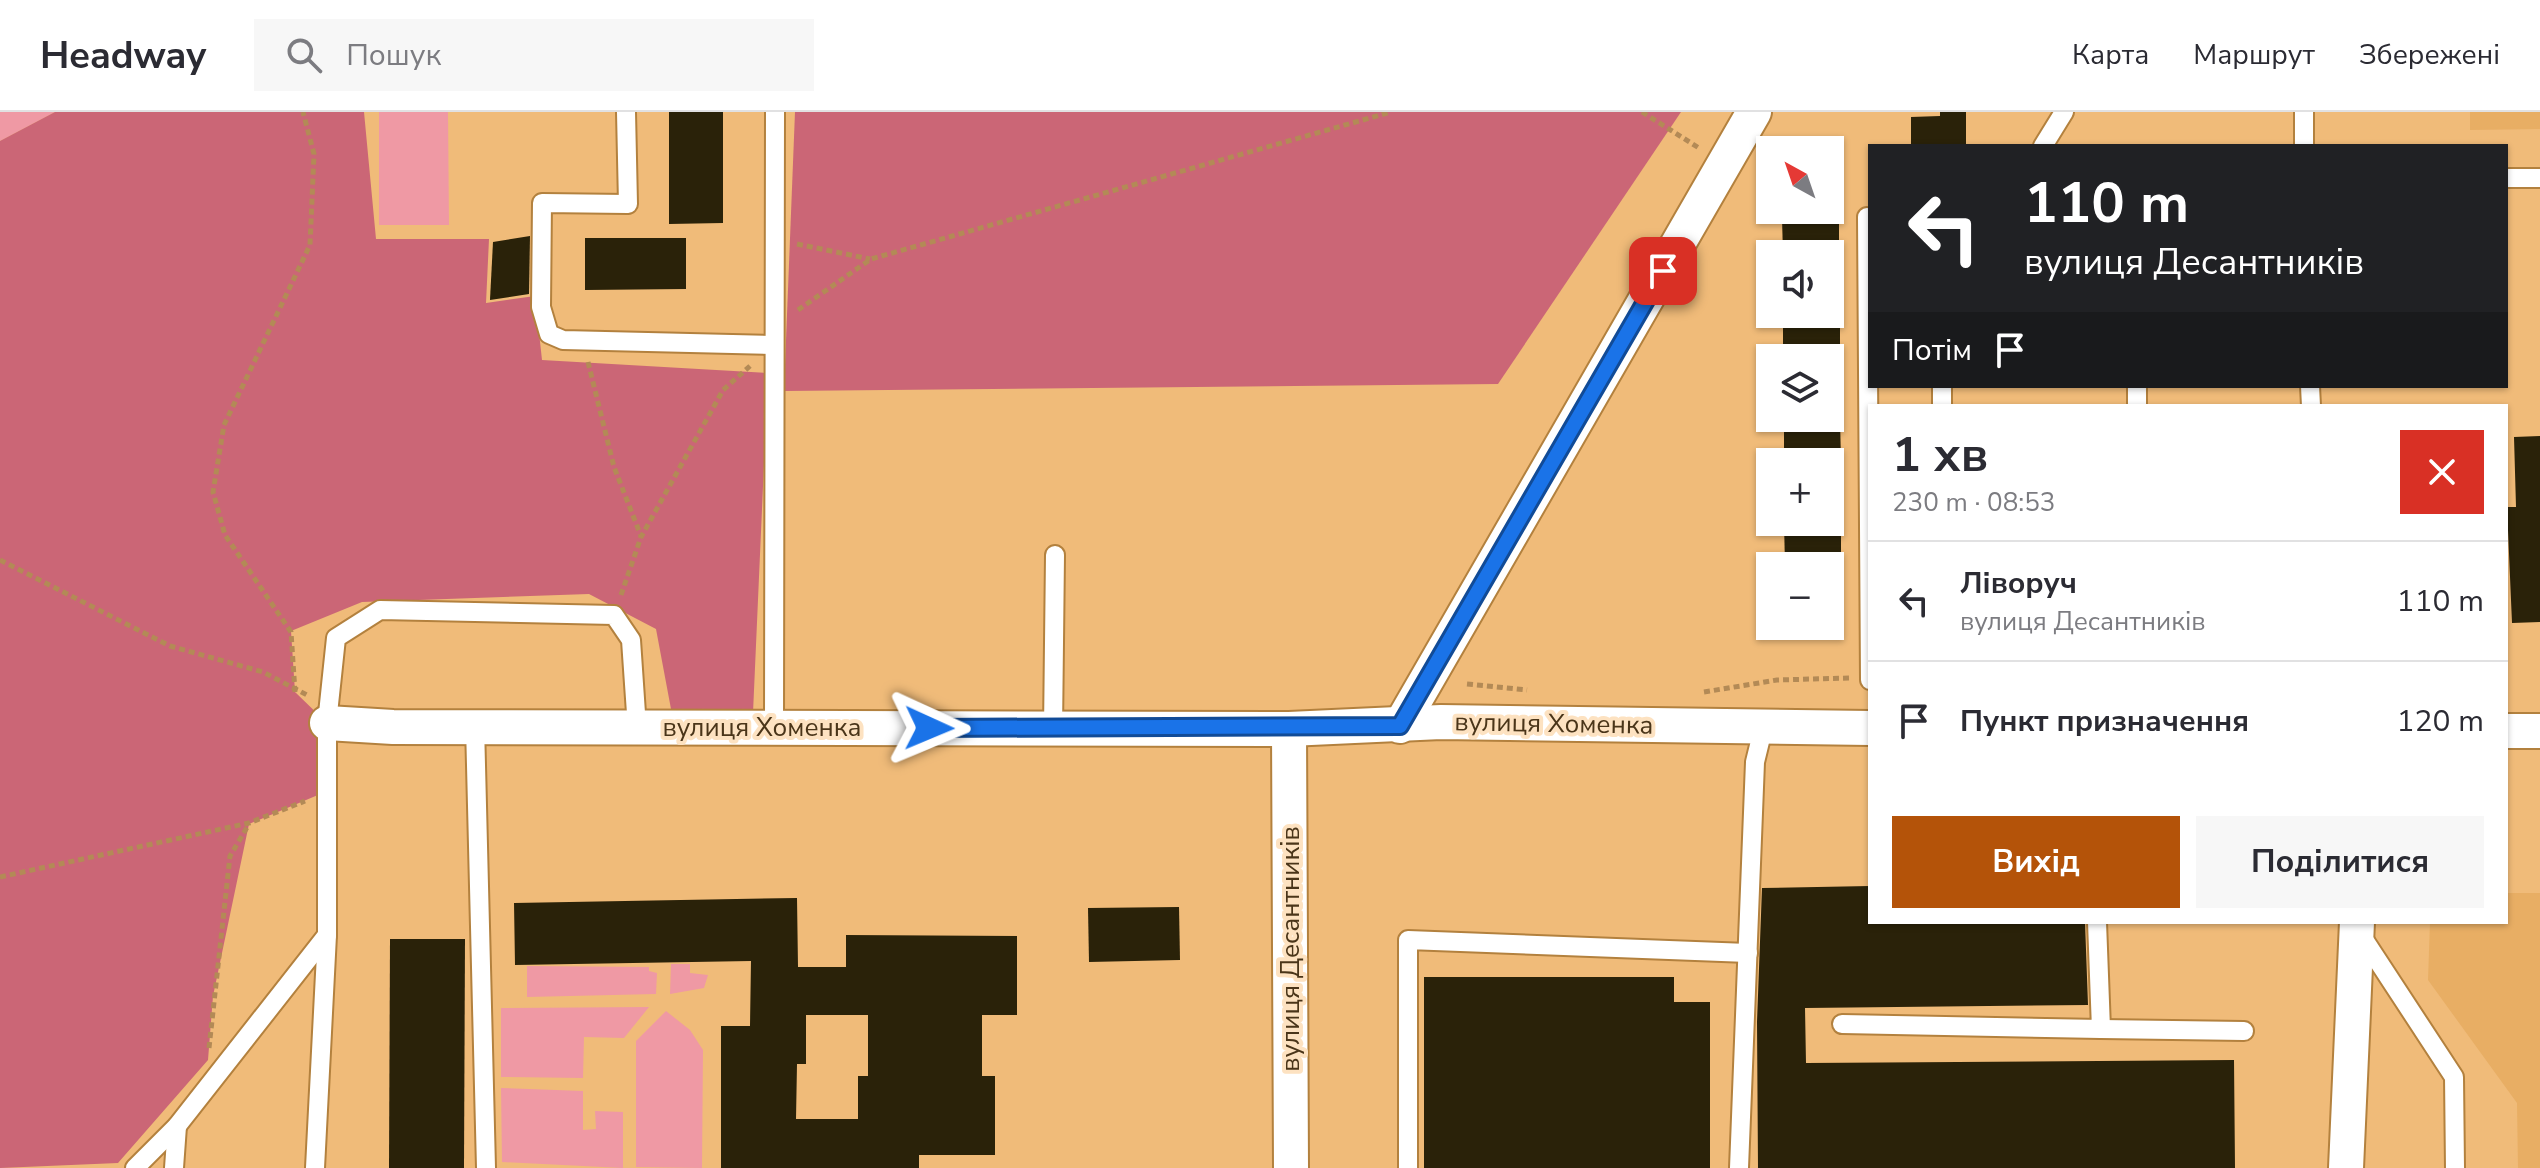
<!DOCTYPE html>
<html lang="uk">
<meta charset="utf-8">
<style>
body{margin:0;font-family:"Nunito Sans",sans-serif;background:#f7f7f7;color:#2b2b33;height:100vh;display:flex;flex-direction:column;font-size:30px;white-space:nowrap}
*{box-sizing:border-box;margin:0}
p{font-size:26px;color:#7c7c81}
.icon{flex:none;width:44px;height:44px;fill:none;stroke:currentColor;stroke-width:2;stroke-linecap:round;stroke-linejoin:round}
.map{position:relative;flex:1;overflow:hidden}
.details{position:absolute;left:1868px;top:292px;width:640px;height:520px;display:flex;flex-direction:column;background:#fff;border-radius:0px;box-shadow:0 2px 6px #0004}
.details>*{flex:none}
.hud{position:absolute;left:1868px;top:32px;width:640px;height:244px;border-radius:0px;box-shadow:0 2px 6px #0004;background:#202124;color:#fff;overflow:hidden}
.needle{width:52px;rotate:320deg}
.fabs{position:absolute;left:1756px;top:24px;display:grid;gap:16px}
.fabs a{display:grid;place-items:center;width:88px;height:88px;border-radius:0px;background:#fff;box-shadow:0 2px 6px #0004;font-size:40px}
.pin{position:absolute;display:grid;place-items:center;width:68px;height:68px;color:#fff;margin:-34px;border-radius:16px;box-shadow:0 4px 12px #0006}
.me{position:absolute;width:88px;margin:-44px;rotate:91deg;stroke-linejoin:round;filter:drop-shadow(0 0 6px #0008)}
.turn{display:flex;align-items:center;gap:28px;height:168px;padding:0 24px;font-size:36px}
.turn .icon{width:104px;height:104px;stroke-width:2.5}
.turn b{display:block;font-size:56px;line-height:68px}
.then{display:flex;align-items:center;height:76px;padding:0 24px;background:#0003;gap:16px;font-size:30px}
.round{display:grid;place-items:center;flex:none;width:84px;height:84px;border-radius:0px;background:#f7f7f7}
.head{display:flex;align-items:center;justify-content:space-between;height:136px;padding:0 24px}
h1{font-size:48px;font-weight:700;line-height:60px}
.primary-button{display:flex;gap:16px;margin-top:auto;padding:16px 24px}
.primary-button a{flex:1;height:92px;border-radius:0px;background:#b45309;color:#fff;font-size:32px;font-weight:700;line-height:92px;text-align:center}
.primary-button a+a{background:#f7f7f7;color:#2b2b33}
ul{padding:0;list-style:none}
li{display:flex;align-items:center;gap:24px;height:120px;padding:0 24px;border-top:2px solid #e1e1e2}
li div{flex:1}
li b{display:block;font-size:30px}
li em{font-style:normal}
header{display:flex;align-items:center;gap:48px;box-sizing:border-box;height:112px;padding:0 40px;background:#fff;border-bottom:2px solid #e1e1e2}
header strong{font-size:38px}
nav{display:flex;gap:44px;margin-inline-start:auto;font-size:28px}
.search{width:560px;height:72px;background:#f7f7f7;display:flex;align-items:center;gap:20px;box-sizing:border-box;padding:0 28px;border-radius:0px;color:#7c7c81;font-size:30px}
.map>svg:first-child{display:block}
</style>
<header>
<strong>Headway</strong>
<div class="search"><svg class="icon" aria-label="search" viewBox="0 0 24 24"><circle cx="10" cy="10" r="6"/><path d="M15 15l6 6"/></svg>Пошук</div>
<nav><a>Карта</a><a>Маршрут</a><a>Збережені</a></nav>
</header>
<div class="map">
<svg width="2540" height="1056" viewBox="0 0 2540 1056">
<rect width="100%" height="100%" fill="#f0bb79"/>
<!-- built -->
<g fill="#e8ae64">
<polygon points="2470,0 2540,0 2540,17 2470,18"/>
<polygon points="2506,781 2540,781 2540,1056 2518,1056 2517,991 2428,868 2430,810 2506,810"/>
</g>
<!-- green -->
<g fill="#ef99a4">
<polygon points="0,0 55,0 0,29"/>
<polygon points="379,0 448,0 449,113 379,113"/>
<polygon points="671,852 690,852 690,861 708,863 704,876 670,882"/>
<polygon points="527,854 649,855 649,859 657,861 656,882 527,885"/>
<polygon points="649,895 624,926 584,925 583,966 501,965 501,896"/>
<polygon points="666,899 690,918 703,938 702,1056 636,1055 636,929"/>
<polygon points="501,976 583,979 583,1018 596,1017 595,999 623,1000 623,1056 502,1050"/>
</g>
<!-- forest -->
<g fill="#cb6676">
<polygon points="55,0 364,0 376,127 489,127 486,191 535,184 542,248 768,261 753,601 695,601 671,597 656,517 589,482 362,490 291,519 295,580 327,611 325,680 249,712 213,884 208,948 118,1051 0,1056 0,29"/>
<polygon points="795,0 1681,0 1498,272 784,279"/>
</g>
<!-- building -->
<g fill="#2a2209" fill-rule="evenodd">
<polygon points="669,0 723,0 723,111 669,112"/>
<polygon points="1940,0 1966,0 1966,34 1911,34 1911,5 1940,4"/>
<polygon points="1839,105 1839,142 1783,142 1782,106"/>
<polygon points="530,124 529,182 490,188 493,130"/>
<polygon points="585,126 686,126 686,177 585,178"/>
<rect x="1783" y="202" width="57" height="44"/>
<polygon points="1784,306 1840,306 1841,350 1784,350"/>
<polygon points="2540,324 2540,510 2512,511 2507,395 2516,395 2514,325"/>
<polygon points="1784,410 1841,410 1841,454 1785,454"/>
<polygon points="1870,774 1870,810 2085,810 2088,893 1805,896 1806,951 2234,948 2235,1056 1758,1056 1757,910 1762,776"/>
<path d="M 797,786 L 798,855 L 846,855 L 846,823 L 1017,824 L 1017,903 L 982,903 L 982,964 L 995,964 L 995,1043 L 919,1043 L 919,1056 L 721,1056 L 721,914 L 750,914 L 751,849 L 515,853 L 514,791 ZM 806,903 L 868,903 L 868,964 L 858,964 L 858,1007 L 796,1007 L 797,952 L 806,952 Z"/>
<polygon points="1179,795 1180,848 1089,850 1088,796"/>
<polygon points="390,827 465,827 464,1056 389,1056"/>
<polygon points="1424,865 1674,865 1674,890 1710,890 1710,1056 1424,1056"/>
</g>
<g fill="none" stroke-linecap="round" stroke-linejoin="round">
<defs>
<g id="lane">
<polyline points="626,0 628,92 542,91 541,195 549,222 563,228 774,233"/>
<polyline points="2304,0 2304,34"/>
<polyline points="2043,34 2064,0"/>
<polyline points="2506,66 2540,66"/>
<polyline points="1867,105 1870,568"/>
<polyline points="2310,274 2311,294"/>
<polyline points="1942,294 1942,274"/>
<polyline points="2137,294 2137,274"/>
<polyline points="475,613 486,1056"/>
<polyline points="774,614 775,0"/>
<polyline points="1053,618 1055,443"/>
<polyline points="2361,823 2454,965 2455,1056"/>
<polyline points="1842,912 2101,917 2097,810"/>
<polyline points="2101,917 2244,919"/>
<polyline points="135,1056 177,1014 327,823"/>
<polyline points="174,1056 177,1014"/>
<polyline points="315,1056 327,823 327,611 336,526 380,498 614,503 631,528 637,616"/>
<polyline points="1408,1056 1408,828 1748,841"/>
<polyline points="1739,1056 1755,650 1764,613"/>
</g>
<g id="street">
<polyline points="327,611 393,615 1289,617 1441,610 1870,616"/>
<polyline points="1400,614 1754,0"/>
<polyline points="1289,617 1291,1056"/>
<polyline points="2506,619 2540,619"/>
<polyline points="2346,1056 2357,810"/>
</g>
</defs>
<!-- lane casing -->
<use href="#lane" stroke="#b3813e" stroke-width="22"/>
<!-- street casing -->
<use href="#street" stroke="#b3813e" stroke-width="38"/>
<!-- path -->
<g stroke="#b38a56" stroke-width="5" stroke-dasharray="6 4" stroke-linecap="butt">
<polyline points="1642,0 1699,36"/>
<polyline points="797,132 870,147"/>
<polyline points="798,198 871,147 1391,0"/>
<polyline points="588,250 614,355 641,424"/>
<polyline points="0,448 170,534 263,560 309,584"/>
<polyline points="621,483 641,425 723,278 750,254"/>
<polyline points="1467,572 1527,578"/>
<polyline points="295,580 291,520 225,423 213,380 224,313 310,133 314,42 303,0"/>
<polyline points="1704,580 1777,568 1849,566"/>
<polyline points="0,765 249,711 305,689"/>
<polyline points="209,936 230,744 249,712"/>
</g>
<!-- lane -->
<use href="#lane" stroke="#fff" stroke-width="18"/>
<!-- street -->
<use href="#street" stroke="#fff" stroke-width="34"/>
</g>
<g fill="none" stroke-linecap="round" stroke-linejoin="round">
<defs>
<polyline id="route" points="929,616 1400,614 1663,159"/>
</defs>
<!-- route casing -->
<use href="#route" stroke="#114b97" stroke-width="20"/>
<!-- route -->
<use href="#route" stroke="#1a73e8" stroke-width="14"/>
</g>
<g text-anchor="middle" stroke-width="8" stroke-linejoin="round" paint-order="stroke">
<!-- street labels -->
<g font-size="26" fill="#4a3519" stroke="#fde2c1">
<text transform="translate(1554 611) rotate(1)" y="9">вулиця Хоменка</text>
<text x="762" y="624">вулиця Хоменка</text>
<text transform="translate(1290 837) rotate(-90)" y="9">вулиця Десантників</text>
</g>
</g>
</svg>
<div class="fabs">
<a><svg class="needle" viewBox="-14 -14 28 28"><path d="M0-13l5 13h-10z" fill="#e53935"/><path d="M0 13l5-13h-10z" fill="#7c7c81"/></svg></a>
<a><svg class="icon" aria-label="sound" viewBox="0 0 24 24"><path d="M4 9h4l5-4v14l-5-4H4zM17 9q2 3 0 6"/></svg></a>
<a><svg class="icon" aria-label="layers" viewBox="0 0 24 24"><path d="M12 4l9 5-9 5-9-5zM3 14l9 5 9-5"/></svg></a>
<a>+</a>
<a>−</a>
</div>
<div class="pin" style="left:1663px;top:159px;background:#d93025"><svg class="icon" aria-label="arrive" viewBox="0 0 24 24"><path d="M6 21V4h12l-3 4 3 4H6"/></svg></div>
<svg class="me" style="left:929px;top:616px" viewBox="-20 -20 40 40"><path d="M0-17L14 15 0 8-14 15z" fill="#1a73e8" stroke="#fff" stroke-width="4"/></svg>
<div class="hud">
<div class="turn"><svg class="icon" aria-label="left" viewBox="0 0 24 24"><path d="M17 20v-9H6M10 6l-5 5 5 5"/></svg><div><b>110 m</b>вулиця Десантників</div></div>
<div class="then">Потім<svg class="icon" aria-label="arrive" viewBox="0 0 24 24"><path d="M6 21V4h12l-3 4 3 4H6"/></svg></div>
</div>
<section class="details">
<div class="head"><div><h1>1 хв</h1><p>230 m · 08:53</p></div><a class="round" style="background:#d93025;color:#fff"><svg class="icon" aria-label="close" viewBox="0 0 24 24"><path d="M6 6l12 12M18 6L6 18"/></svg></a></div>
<ul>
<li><svg class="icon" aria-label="left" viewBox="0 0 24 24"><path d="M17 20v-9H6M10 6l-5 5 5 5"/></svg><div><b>Ліворуч</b><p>вулиця Десантників</p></div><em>110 m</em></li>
<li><svg class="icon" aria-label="arrive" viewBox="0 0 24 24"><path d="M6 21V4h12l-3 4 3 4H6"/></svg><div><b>Пункт призначення</b></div><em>120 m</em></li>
</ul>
<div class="primary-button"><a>Вихід</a><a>Поділитися</a></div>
</section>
</div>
